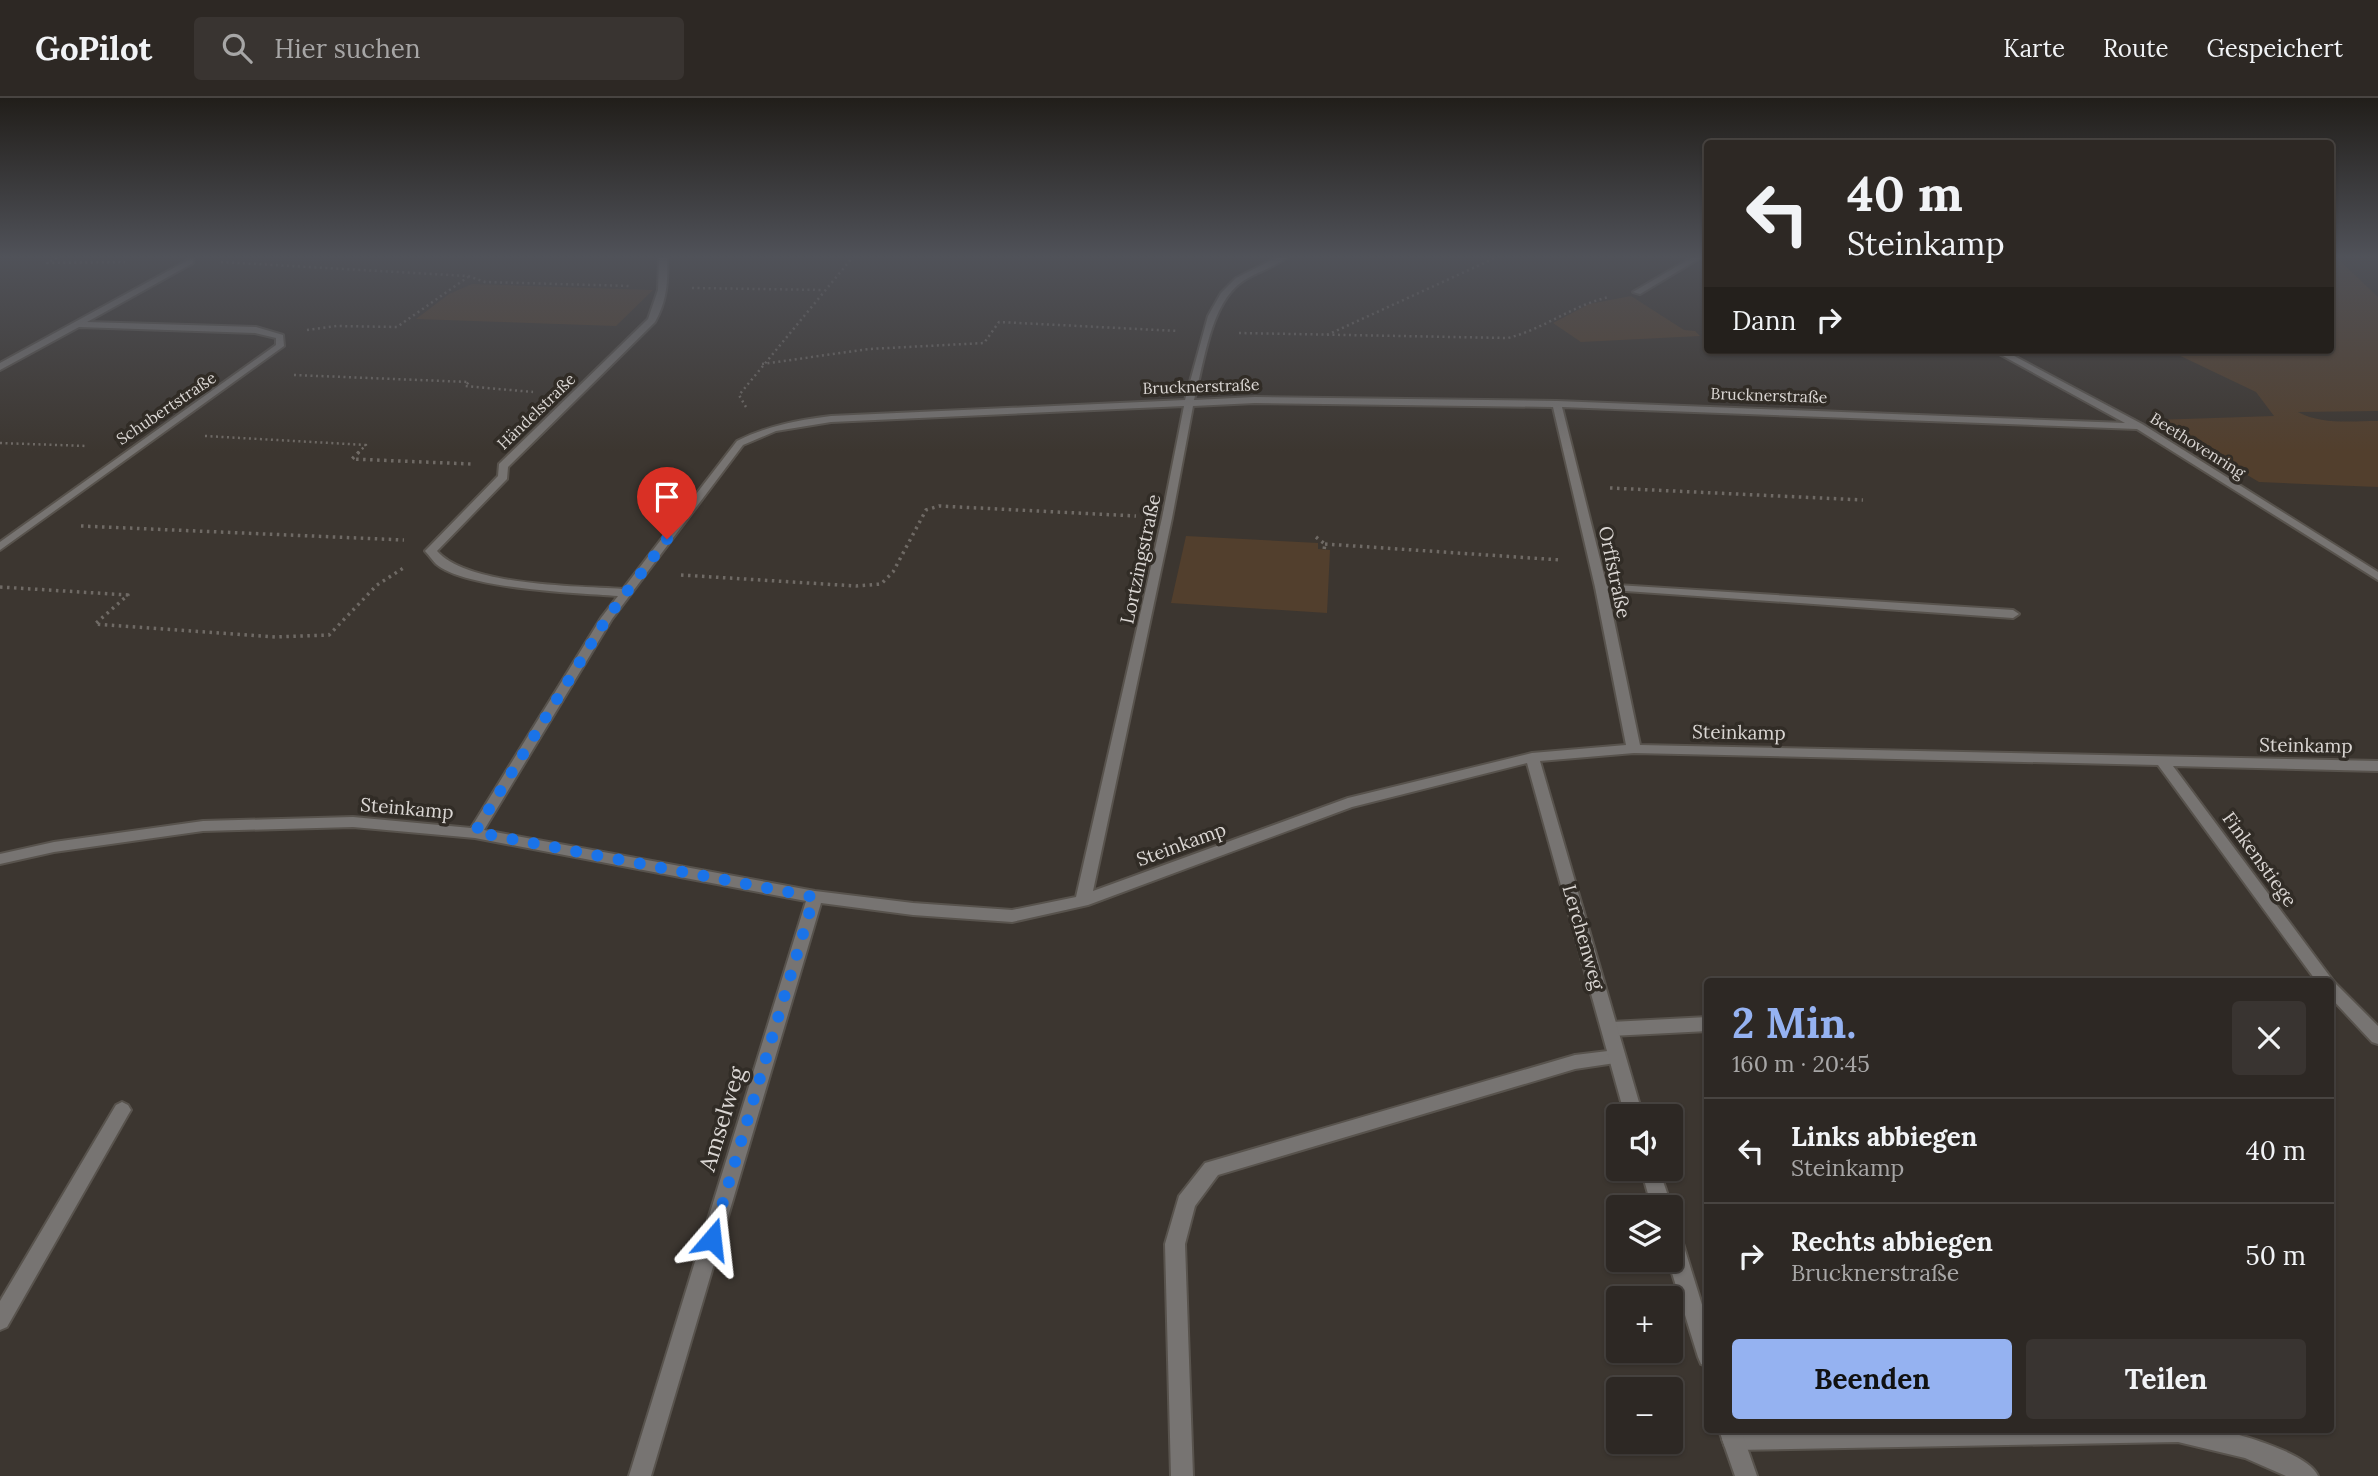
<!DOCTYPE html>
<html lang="de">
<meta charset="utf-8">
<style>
body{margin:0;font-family:Lora,serif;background:#393431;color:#f1f3f6;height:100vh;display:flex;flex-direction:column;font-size:26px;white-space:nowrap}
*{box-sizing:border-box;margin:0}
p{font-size:23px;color:#a7a6a6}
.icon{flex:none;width:38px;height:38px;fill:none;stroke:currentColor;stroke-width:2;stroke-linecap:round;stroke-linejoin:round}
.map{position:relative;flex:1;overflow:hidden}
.panel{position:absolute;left:1704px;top:880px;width:630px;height:455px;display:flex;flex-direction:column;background:#2d2824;border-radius:7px;box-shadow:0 2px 5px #0004,0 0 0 2px #484441}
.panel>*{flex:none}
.guide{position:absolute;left:1704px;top:42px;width:630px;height:214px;border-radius:7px;box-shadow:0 2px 5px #0004,0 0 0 2px #484441;background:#2d2824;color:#f1f3f6;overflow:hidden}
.tools{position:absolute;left:1606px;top:1006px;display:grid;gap:14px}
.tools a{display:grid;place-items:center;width:77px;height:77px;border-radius:7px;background:#2d2824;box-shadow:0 2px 5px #0004,0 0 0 2px #484441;font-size:35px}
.pin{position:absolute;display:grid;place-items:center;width:60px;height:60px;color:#fff;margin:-72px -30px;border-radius:50% 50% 50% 0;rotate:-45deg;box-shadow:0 0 7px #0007}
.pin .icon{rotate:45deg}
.me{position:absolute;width:77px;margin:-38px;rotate:17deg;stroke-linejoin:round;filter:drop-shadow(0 0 5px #0008)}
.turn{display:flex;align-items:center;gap:24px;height:147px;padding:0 28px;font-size:32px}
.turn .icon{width:91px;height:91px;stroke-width:2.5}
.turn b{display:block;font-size:49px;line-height:60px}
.then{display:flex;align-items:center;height:66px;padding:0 28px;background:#0003;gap:14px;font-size:26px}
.round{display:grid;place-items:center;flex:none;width:74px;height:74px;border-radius:7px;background:#393431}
.headline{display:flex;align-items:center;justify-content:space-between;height:119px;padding:0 28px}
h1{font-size:42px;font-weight:700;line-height:52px;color:#95b2f1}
.cta{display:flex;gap:14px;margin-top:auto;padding:14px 28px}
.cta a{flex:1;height:80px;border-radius:7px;background:#95b2f1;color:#111;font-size:28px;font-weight:700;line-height:80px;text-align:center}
.cta a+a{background:#393431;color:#f1f3f6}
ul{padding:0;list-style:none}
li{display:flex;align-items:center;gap:21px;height:105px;padding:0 28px;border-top:2px solid #484441}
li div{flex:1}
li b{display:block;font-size:26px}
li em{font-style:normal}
header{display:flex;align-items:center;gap:42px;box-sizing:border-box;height:98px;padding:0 35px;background:#2d2824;border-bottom:2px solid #484441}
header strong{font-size:33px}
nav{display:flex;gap:38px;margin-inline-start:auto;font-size:24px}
.search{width:490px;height:63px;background:#393431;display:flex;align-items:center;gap:18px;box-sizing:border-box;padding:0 24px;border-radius:7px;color:#a7a6a6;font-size:26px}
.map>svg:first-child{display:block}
</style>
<header>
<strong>GoPilot</strong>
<div class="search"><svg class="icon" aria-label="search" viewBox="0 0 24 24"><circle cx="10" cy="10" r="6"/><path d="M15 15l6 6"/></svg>Hier suchen</div>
<nav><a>Karte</a><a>Route</a><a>Gespeichert</a></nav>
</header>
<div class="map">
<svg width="2378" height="1378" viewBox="0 0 2378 1378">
<rect width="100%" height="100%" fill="#3c3630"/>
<!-- green -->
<g fill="#523f2d">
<path d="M 2331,160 L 2337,160 L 2378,199 L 2378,313 L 2298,314 C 2322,327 2352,323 2378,323 L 2378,389 L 2259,384 L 2154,322 L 2274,318 L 2256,294 L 2168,252 L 2331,252 Z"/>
<polygon points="472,186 653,192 616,228 416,221 449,196"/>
<polygon points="1631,198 1684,232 1695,233 1700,238 1581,244 1553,225 1589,206"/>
<polygon points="1186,438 1318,445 1318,451 1330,452 1327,515 1171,505"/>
</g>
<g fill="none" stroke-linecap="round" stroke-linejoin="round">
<defs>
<g id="service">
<polygon points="1691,160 1700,160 1640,196 1633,194"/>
<polygon points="1601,486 2013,512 2019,516 2013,520 1597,491 1595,489"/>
<polygon points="1708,919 1708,933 1611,938 1605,936 1603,931 1605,926 1611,924"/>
<polygon points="1616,952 1622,954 1625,959 1622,964 1575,971 1218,1077 1195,1108 1185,1146 1193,1378 1171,1378 1165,1146 1179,1098 1205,1065 1575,957"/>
<path d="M 1729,1332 L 2221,1332 C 2245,1338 2309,1356 2318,1378 L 2286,1378 L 2245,1360 L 2178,1344 L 1733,1352 L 1725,1349 L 1722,1341 L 1725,1333 Z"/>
</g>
<g id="minor">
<path d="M 659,160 L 667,160 C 668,183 667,203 655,224 L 508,369 L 507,381 L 437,453 C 468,488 577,488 623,491 L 737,343 C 767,328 798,322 831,318 L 1185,302 L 1208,218 L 1221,195 L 1236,180 L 1276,160 L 1286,160 C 1273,170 1256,174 1243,183 C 1210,205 1204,266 1194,302 L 1255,299 L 1557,303 L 2125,325 L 1992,252 L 2003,252 L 2142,326 L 2378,474 L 2378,482 L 2137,331 L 1562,309 L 1607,489 L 1640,647 L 2378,663 L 2378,673 L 2173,668 L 2334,884 L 2378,928 L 2378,946 L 2372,944 L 2331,900 L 2331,884 L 2317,884 L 2158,667 L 1634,655 L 1540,663 L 1643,1018 L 1625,1018 L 1527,665 L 1352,709 L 1088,807 L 1012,824 L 913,817 L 821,805 L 651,1378 L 629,1378 L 806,803 L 475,740 L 353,729 L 203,733 L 54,754 L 0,766 L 0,756 L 54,744 L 203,723 L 353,719 L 471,730 L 601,520 L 618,498 C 578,495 465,491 436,466 C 432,462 429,457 425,453 L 498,378 L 499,366 L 648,221 L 658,192 ZM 1255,305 L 1553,309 L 1595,489 L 1626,647 L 1532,655 L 1348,700 L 1093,793 L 1172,420 L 1193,308 ZM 1184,308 L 1162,420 L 1076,799 L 1012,812 L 913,805 L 815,793 L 484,732 L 612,521 L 743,347 L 776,333 L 831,324 Z"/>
<polygon points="190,161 193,161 193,165 87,224 256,229 283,237 284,248 0,452 0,444 276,247 276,240 255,235 79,229 0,272 0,265"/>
<polygon points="122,1004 128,1007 131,1012 128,1017 7,1229 0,1232 0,1203 116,1007"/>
<polygon points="1641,1071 1659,1071 1672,1110 1671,1111 1652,1110"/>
<polygon points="1671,1130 1678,1133 1681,1139 1708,1226 1708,1269 1701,1266 1698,1259 1668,1162 1671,1162"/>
<polygon points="1719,1332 1741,1332 1757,1378 1735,1378"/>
</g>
</defs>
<!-- service casing -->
<use href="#service" stroke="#58534d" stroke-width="4"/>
<!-- minor casing -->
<use href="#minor" stroke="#58534d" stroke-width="4"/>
<!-- path-far1 -->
<g stroke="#6f6a65" stroke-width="2.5" stroke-dasharray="2 3.5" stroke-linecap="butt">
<polyline points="57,160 47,165 125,164"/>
<polyline points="221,164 468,178 485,184 631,188"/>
<polyline points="692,190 824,192"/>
<polyline points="307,232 337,228 397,229 468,179"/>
<path d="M 1239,235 L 1508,240 C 1544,231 1573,207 1609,199"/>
<polyline points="1327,237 1495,160"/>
<polyline points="762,266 869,251 984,245 999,224 1178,233"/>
<polyline points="294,277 469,284 465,288 533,294"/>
<polyline points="746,309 739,297 852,160"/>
<polyline points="205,338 366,347 357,356"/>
<polyline points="0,345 87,348"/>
</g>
<!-- path -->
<g stroke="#6f6a65" stroke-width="3.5" stroke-dasharray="2.5 4.5" stroke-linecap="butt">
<polyline points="359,354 352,361 471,366"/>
<polyline points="1610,390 1863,402"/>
<polyline points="81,428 404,442"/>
<polyline points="1316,439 1325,446 1324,452"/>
<polyline points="1325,446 1561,462"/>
<polyline points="681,477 856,488 881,486 893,474 926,412 939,408 1136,418"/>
<polyline points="0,489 128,497 95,526 276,539 329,537 377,487 405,469"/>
</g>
<!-- service -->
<use href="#service" fill="#777472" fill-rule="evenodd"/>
<!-- minor -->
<use href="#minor" fill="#777472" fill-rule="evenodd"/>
</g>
<!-- sky -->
<linearGradient id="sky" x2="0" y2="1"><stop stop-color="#211e1a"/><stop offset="0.45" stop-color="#505259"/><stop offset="1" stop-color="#505259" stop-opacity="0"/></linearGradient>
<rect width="2378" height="353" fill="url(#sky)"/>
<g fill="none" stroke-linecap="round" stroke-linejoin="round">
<!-- route -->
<polyline stroke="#1a73e8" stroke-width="12" stroke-dasharray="0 21.6" points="667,441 607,520 475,734 814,799 712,1141"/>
</g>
<g text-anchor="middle" stroke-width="7" stroke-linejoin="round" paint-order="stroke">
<!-- far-street labels -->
<g font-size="16" fill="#dad6d3" stroke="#312c26">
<text transform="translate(1201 288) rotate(-2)" y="6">Brucknerstraße</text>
<text transform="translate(1769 297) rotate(2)" y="6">Brucknerstraße</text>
<text transform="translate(166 310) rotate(-34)" y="6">Schubertstraße</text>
<text transform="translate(536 313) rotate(-44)" y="6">Händelstraße</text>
<text transform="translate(2198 347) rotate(32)" y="6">Beethovenring</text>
</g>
<!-- street labels -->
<g font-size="19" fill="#dad6d3" stroke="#312c26">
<text transform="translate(1140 461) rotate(-78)" y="7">Lortzingstraße</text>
<text transform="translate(1615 474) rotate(78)" y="7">Orffstraße</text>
<text transform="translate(1739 634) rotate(1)" y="7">Steinkamp</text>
<text transform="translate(2306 647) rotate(1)" y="7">Steinkamp</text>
<text transform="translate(407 710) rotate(5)" y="7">Steinkamp</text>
<text transform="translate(1181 746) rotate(-20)" y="7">Steinkamp</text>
<text transform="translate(2260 761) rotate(54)" y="7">Finkenstiege</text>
<text transform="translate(1584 839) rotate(74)" y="7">Lerchenweg</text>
</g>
<!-- near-street labels -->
<g font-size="23" fill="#dad6d3" stroke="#312c26">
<text transform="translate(722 1021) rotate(-73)" y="8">Amselweg</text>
</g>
</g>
</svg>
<div class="tools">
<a><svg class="icon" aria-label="sound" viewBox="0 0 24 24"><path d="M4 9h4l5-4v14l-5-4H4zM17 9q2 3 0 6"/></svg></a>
<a><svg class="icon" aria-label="layers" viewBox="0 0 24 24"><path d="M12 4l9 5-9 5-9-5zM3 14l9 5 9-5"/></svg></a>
<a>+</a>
<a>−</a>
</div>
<div class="pin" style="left:667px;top:441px;background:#d93025"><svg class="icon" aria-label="arrive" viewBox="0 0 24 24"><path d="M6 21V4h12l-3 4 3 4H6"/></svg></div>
<svg class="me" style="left:712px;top:1141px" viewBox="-20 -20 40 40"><path d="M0-17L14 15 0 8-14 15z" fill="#1a73e8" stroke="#fff" stroke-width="4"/></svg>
<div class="guide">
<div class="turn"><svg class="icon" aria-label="left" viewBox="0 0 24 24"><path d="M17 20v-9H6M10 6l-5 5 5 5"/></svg><div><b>40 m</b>Steinkamp</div></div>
<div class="then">Dann<svg class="icon" aria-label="right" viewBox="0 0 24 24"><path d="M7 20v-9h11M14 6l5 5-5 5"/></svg></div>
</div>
<section class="panel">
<div class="headline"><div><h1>2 Min.</h1><p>160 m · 20:45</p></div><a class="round"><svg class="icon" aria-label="close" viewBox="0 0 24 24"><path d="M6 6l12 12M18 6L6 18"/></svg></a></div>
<ul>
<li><svg class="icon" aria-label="left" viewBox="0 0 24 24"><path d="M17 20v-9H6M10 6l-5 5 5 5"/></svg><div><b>Links abbiegen</b><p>Steinkamp</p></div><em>40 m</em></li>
<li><svg class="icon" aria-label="right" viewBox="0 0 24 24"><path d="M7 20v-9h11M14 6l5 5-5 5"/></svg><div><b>Rechts abbiegen</b><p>Brucknerstraße</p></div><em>50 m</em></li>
</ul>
<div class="cta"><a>Beenden</a><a>Teilen</a></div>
</section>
</div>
